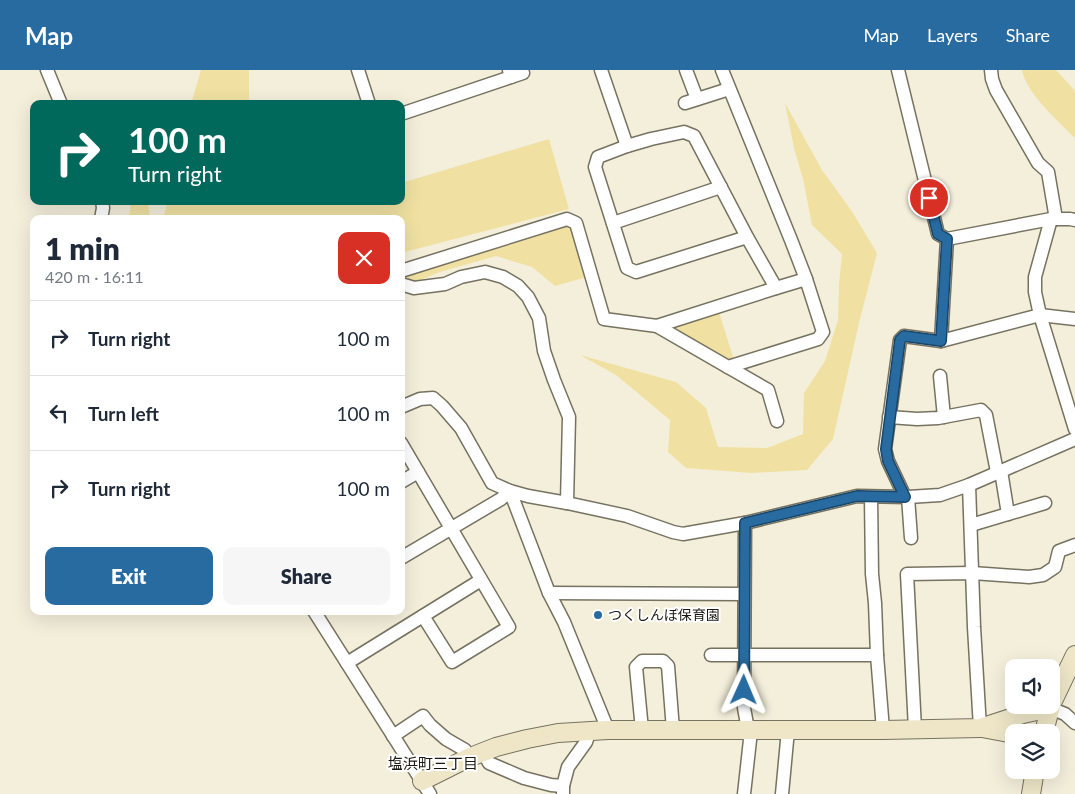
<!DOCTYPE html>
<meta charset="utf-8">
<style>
body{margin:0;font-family:Lato,"Noto Sans JP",sans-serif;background:#f6f6f7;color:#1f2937;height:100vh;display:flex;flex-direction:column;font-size:19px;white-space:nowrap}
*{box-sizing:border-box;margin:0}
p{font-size:16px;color:#747a83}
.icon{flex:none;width:28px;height:28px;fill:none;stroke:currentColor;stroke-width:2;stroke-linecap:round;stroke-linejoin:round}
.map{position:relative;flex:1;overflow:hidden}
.sheet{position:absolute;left:30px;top:145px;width:375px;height:400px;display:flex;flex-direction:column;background:#fff;border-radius:10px;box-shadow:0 5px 20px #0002}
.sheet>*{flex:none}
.top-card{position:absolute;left:30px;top:30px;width:375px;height:105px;border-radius:10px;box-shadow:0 5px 20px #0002;background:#00695c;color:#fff;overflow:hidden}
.tools{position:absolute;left:1005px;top:589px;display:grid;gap:10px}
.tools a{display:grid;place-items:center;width:55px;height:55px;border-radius:10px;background:#fff;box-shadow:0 5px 20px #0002;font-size:25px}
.pin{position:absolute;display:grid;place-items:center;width:42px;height:42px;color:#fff;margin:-21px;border:2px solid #fff;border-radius:50%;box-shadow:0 1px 5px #0007}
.me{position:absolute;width:55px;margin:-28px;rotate:1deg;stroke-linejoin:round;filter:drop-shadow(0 0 4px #0008)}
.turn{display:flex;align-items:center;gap:18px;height:105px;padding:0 15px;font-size:22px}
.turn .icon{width:65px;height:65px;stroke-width:2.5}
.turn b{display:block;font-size:35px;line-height:42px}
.round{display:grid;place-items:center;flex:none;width:52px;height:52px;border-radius:10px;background:#f6f6f7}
.summary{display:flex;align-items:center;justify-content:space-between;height:85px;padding:0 15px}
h1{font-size:30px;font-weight:800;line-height:38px}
.action{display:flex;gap:10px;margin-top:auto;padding:10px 15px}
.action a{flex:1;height:58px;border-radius:10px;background:#276ba0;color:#fff;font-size:20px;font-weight:800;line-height:58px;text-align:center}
.action a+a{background:#f6f6f7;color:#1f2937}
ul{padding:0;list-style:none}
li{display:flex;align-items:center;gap:15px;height:75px;padding:0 15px;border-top:1px solid #e0e1e3}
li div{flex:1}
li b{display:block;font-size:19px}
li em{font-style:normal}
header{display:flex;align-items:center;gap:30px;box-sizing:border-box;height:70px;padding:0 25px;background:#276ba0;color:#fff}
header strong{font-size:24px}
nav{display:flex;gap:28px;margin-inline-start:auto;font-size:18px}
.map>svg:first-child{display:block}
</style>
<header>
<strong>Map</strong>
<nav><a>Map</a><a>Layers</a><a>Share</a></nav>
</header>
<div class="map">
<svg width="1075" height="724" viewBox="0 0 1075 724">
<rect width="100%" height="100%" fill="#f4efdb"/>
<!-- green -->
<g fill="#f0e1a2">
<polygon points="201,0 249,0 249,34 191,34"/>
<path d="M 1022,0 L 1056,0 L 1075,21 L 1075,68 C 1058,51 1026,23 1022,0 Z"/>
<polygon points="785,33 822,100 851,140 877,183 859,253 833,369 807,400 751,403 686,398 668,382 670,350 616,305 580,285 676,312 706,338 718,377 767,378 803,364 804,323 825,291 838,250 839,215 842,184 812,155 803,109 794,78"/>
<polygon points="549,69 569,139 401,183 401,149 163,149 168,131 329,131 330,134 339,131 401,131 401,113"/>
<polygon points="131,131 148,131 150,149 129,149"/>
<polygon points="564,154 572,157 587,207 555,216 532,197 496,186 440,202 413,213 401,209 401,205"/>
<polygon points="719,242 734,290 730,292 673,259 673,256"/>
</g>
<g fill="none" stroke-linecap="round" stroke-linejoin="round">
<defs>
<g id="street">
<polyline points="47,0 61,34"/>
<polyline points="358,0 369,34"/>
<polyline points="601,0 627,76"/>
<polyline points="686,0 697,29"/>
<polyline points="898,0 938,164 947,169 1051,149 1070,149 1075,150"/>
<polyline points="991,0 992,9 996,20 1038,93 1048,102 1056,149"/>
<polyline points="511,7 523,3"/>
<polyline points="685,33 729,19"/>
<polyline points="401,44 511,7 509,0"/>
<polyline points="101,149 103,138 102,131"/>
<polyline points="1051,149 1035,207 1035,222 1040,245 1075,359"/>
<polyline points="613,153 721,117"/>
<polyline points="747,167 636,202 627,198 595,97 598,87 627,76 651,69 684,62 694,66 747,167 776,218"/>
<polyline points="401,201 567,149 576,153 604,249 657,256 728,297 818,269 823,262 806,209 791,170 722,0"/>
<polyline points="401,214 414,218 445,214 461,207 485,202 503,207 518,216 528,227 539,248 544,281 554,310 569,347 567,433"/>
<polyline points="657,256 776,218 806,209"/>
<polyline points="941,271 947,169"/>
<polyline points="728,297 768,320 777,351"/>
<polyline points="940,306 944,347"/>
<polyline points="401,337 420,329 433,328 442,336 461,358 492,413 510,421 528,426 567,433 627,446 673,462 683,464 745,453 857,426 908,427 940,425 969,415 1075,369"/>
<polyline points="889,347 917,349 938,348 981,340 986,345 997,402"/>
<polyline points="401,373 509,557 452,592 423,546"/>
<polyline points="1001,401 1008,444"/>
<polyline points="401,412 418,402"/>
<polyline points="969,415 974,557 980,658"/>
<polyline points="871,427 872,504 875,533 877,585 883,660"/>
<polyline points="905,427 888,391 885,379 900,270 904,266 941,271 1040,245 1075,249"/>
<polyline points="908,427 911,468"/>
<polyline points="971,455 1045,433"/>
<polyline points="401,488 501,429 510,421 549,523 564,552 608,660"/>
<polyline points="549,523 744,524"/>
<polyline points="314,541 430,724"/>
<polyline points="711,585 877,585"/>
<polyline points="347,593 481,510"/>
<polyline points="1050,638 1065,644 1075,653"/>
<polyline points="915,659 907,504 972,503 1029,507 1043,505 1055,497 1059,481 1075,475"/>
<polyline points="642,660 636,597 642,591 663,591 668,596 673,660"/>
<polyline points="393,666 423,646 430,655 446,669 465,680 468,688"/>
<polyline points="483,682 489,693 524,708 551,715 563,716"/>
<polyline points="563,723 563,716 568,697 586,672 590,660"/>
<polyline points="744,724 750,670 744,638 745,453"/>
<polyline points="782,724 788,660"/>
</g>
<g id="secondary">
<polyline points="1051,635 1075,585"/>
<polyline points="982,658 1014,664"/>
<polyline points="1044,662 1051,635"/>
<polyline points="422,711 468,688 496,677 527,669 558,663 608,660 883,660 980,658 1023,644 1050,638"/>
<polyline points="1031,724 1035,700"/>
</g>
</defs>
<!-- street casing -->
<use href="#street" stroke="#767260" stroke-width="15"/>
<!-- secondary casing -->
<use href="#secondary" stroke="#767260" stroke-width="20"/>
<!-- street -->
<use href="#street" stroke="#fff" stroke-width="12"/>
<!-- secondary -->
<use href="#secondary" stroke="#eee6c7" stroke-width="18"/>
</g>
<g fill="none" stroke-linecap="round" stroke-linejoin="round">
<defs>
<polyline id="route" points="744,620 745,453 857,426 905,427 888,391 886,379 900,270 904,266 941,271 947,169 938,164 929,128"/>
</defs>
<!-- route casing -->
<use href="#route" stroke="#194668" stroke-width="12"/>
<!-- route -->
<use href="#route" stroke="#276ba0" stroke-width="9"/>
</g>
<!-- markers -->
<circle fill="#276ba0" stroke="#fff" stroke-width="2" cx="598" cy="545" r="5"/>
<g text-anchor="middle" stroke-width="4" stroke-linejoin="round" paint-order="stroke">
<!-- poi labels -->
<g font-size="14" fill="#1a1811" stroke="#fff" text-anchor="start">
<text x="608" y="550">つくしんぼ保育園</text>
</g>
<!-- neighbourhood labels -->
<g font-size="15" fill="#1a1811" stroke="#fff">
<text x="433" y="699">塩浜町三丁目</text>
</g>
</g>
</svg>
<div class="tools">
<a><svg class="icon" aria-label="sound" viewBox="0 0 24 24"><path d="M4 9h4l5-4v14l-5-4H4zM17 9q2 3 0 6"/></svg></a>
<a><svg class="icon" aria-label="layers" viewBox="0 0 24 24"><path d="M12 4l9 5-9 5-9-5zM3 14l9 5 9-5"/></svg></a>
</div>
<div class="pin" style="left:929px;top:128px;background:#d93025"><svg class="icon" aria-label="arrive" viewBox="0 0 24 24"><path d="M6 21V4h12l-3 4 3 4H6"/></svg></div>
<svg class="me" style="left:744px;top:620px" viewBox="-20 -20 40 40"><path d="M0-17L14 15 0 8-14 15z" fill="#276ba0" stroke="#fff" stroke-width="4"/></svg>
<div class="top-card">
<div class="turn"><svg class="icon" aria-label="right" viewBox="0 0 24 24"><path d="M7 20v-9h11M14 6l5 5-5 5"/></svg><div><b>100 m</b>Turn right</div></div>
</div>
<section class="sheet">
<div class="summary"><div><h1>1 min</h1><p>420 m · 16:11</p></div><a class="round" style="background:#d93025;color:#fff"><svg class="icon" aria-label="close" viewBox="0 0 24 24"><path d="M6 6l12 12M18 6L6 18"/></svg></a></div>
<ul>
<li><svg class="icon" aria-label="right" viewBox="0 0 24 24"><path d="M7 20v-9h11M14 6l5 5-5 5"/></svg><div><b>Turn right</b></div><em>100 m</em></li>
<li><svg class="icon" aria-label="left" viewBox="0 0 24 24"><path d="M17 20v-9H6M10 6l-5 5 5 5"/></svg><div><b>Turn left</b></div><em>100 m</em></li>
<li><svg class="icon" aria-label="right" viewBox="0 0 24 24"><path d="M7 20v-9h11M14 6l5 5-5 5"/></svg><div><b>Turn right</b></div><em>100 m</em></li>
</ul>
<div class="action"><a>Exit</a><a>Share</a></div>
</section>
</div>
